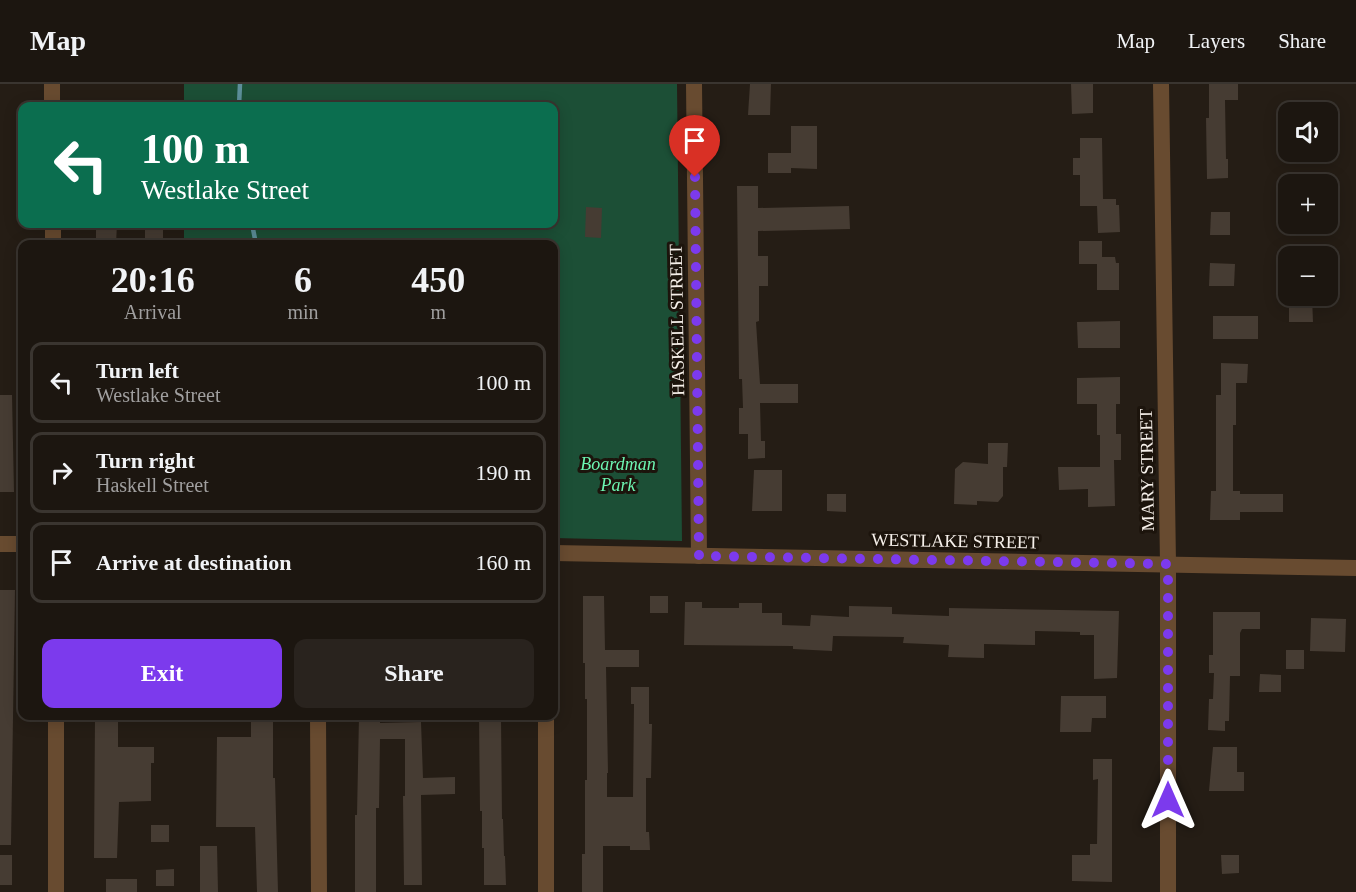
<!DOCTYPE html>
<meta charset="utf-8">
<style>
body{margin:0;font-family:Georgia,serif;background:#29231e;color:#f1f3f6;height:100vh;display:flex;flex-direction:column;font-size:22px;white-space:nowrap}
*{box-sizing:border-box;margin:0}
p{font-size:20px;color:#a09f9f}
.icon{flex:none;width:33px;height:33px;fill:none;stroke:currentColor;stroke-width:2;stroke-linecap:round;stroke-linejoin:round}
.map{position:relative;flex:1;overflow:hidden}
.side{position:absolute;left:18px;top:156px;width:540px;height:480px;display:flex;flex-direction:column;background:#1c1610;border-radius:12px;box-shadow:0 3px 15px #0003,0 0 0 2px #3a3530}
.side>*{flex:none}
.hud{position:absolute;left:18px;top:18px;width:540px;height:126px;border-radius:12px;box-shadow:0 3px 15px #0003,0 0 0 2px #3a3530;background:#0b6e4f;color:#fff;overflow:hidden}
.tools{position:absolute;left:1278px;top:18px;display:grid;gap:12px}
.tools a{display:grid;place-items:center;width:60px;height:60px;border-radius:12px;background:#1c1610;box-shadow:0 3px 15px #0003,0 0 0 2px #3a3530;font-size:30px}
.pin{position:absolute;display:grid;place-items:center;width:51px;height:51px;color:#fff;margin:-62px -26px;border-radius:50% 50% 50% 0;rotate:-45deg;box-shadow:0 0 6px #0007}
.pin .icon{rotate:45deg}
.me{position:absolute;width:66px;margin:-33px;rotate:0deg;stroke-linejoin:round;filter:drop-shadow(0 0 4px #0008)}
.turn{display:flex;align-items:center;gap:21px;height:126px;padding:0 24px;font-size:27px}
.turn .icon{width:78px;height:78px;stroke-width:2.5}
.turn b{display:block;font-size:42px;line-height:51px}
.eta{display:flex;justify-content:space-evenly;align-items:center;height:102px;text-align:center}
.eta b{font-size:36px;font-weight:700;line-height:42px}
.action{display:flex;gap:12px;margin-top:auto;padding:12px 24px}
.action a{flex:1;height:69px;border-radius:12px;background:#7c3aed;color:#fff;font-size:24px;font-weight:700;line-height:69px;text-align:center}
.action a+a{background:#29231e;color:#f1f3f6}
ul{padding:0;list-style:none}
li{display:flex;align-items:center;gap:18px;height:81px;margin:0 12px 9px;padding:0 12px;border:3px solid #3a3530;border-radius:12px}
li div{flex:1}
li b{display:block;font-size:22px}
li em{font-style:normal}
header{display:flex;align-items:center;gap:36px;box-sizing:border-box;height:84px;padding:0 30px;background:#1c1610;border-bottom:2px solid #3a3530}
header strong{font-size:28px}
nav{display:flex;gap:33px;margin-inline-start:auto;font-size:21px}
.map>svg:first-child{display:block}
</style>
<header>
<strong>Map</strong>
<nav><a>Map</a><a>Layers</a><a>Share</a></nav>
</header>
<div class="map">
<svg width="1356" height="808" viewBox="0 0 1356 808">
<rect width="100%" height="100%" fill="#251d15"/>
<!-- green -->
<polygon fill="#1c4f36" points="184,0 677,0 682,457 554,454 554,160 184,160 184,140 554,140 554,22 184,22"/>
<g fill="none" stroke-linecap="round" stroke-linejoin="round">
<!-- stream -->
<g stroke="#5d8f9a" stroke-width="4.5">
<polyline points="239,22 240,0"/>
<polyline points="252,140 256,160"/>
</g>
</g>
<!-- building -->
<g fill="#463c33">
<polygon points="750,0 771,0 770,31 748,31"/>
<polygon points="1071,0 1093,0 1093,29 1072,30"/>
<polygon points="1209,0 1238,0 1238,16 1225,16 1226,75 1228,75 1228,94 1207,95 1206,34 1209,34"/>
<polygon points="791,42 817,42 817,85 791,84 791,89 768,89 768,69 791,69"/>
<polygon points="1080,54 1102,54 1103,115 1116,115 1116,121 1119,121 1120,148 1098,149 1097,122 1080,122 1080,91 1073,91 1073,74 1080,74"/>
<polygon points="737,102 758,102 758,124 849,122 850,145 758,147 758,172 768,172 768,202 759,202 759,237 756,238 760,300 798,300 798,319 760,319 761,357 765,357 765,374 748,375 748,350 739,350 739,324 743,324 742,295 739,295"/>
<polygon points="586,123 602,124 601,154 585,153"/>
<polygon points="1211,128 1230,128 1230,151 1210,151"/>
<polygon points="96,140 117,140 116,160 96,160"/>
<rect x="145" y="142" width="18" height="17"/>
<polygon points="1079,157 1102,157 1102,173 1115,173 1116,179 1119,179 1119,206 1097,206 1097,180 1079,180"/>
<polygon points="1210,179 1235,180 1234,202 1209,202"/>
<polygon points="1289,213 1312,213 1313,238 1289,238"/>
<rect x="1213" y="232" width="45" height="23"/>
<polygon points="1120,237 1120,264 1078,264 1077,238"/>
<polygon points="1221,279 1248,280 1247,299 1236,299 1236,341 1233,341 1233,407 1240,407 1240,410 1283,410 1283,428 1240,428 1240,436 1210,436 1211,407 1216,407 1216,311 1221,311"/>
<polygon points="1120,293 1120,320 1116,320 1116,350 1121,350 1121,376 1114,376 1115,422 1088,423 1088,405 1059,406 1058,383 1100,383 1100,351 1097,351 1097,320 1077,320 1077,294"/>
<polygon points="0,311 12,311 14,408 0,408"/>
<polygon points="988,359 1008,359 1007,383 1003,383 1003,412 998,418 977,417 977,421 954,420 955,385 963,378 988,380"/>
<polygon points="754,386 782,386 782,427 752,427"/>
<polygon points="827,410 846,410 846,428 827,427"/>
<polygon points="0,506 15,506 11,761 0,761"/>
<polygon points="583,512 604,512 605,566 639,566 639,583 606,583 608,689 607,689 607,713 633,713 634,620 631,620 631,603 649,603 649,640 652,640 651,694 646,694 646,748 649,748 650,766 630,766 630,762 603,762 603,808 582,808 582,770 585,770 585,696 587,696 587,615 585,615 585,579 583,579"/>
<rect x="650" y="512" width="18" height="17"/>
<polygon points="685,518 702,518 702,524 739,524 739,519 762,519 762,529 782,529 782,541 810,542 811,531 849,533 849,522 892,523 892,530 949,532 949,524 1119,527 1117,594 1094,595 1094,551 1080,551 1080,548 1035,547 1035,561 984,560 984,574 948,573 949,561 903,559 904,553 833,552 832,567 793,565 793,562 684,561"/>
<polygon points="1213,528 1260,528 1260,545 1242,545 1240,549 1240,592 1230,592 1229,637 1225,637 1225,647 1208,646 1209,615 1213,615 1214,589 1209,589 1209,571 1213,571"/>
<polygon points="1311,534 1346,535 1345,568 1310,567"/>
<rect x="1286" y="566" width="18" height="19"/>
<polygon points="1260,590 1281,591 1281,608 1259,608"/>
<polygon points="1061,612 1106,612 1106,634 1092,634 1091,648 1060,648"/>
<polygon points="95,632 118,632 118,663 154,663 154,679 151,679 151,717 119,718 117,774 94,774"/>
<polygon points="251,632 273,632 273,694 275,694 278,808 257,808 255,743 216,743 217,653 251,653"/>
<polygon points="359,632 380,632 380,639 421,638 423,694 455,693 455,710 421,711 422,801 404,801 403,712 405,712 405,655 380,655 379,724 376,724 376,808 355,808 355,731 357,731"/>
<polygon points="479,632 501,632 502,735 503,735 504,772 505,772 506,801 484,801 484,764 482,764 482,727 480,727"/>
<polygon points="1213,663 1237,663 1237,688 1244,688 1244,707 1209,707"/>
<polygon points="1093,675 1112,675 1112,798 1072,797 1072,771 1090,771 1090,760 1097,760 1098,695 1093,696"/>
<rect x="151" y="741" width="18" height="17"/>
<polygon points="200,762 217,762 218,808 200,808"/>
<rect x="0" y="771" width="12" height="30"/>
<polygon points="1221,771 1239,771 1239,789 1222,790"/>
<polygon points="174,785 174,802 156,802 156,786"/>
<rect x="106" y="795" width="31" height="13"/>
</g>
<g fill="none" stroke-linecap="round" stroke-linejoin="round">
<!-- street -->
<g stroke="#684b30" stroke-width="16">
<polyline points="52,0 52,22"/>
<polyline points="694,0 699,472"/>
<polyline points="1161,0 1168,480 1168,808"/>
<polyline points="53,140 53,160"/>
<polyline points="0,460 22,460"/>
<polyline points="554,469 1356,484"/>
<polyline points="56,632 56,808"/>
<polyline points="318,632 319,808"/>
<polyline points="546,632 546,808"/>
</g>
</g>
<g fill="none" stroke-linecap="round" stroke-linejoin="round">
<!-- route -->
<polyline stroke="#7c3aed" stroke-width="10" stroke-dasharray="0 18" points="695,93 699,472 1168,480 1168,716"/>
</g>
<g text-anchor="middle" stroke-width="6" stroke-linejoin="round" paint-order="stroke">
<!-- street labels -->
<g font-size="18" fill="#f6f0ea" stroke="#1c140c">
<text transform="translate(677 236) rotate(-91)" y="6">HASKELL STREET</text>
<text transform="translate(1147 386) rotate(-91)" y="6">MARY STREET</text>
<text transform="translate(955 457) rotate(1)" y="6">WESTLAKE STREET</text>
</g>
<!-- park labels -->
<g font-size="18" font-style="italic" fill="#6df6b2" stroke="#1c140c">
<text x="618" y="386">Boardman<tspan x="618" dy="21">Park</tspan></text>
</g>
</g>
</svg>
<div class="tools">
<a><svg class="icon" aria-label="sound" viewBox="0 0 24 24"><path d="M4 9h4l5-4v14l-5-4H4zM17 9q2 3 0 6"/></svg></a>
<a>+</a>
<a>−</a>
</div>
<div class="pin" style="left:695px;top:93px;background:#d93025"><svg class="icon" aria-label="arrive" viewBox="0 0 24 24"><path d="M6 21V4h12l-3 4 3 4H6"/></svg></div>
<svg class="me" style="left:1168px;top:716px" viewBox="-20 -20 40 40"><path d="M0-17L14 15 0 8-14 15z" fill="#7c3aed" stroke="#fff" stroke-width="4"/></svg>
<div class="hud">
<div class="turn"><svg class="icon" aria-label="left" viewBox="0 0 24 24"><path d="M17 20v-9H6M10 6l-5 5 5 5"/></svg><div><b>100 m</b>Westlake Street</div></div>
</div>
<section class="side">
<div class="eta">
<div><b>20:16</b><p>Arrival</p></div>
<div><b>6</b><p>min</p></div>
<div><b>450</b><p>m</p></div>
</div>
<ul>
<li><svg class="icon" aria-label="left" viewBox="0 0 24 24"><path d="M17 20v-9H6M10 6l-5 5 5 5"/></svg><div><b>Turn left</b><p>Westlake Street</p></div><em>100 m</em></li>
<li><svg class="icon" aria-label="right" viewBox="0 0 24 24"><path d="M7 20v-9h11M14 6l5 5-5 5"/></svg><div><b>Turn right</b><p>Haskell Street</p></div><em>190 m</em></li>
<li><svg class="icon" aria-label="arrive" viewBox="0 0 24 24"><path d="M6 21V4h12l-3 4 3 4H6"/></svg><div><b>Arrive at destination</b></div><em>160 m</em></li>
</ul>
<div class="action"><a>Exit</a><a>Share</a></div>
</section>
</div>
